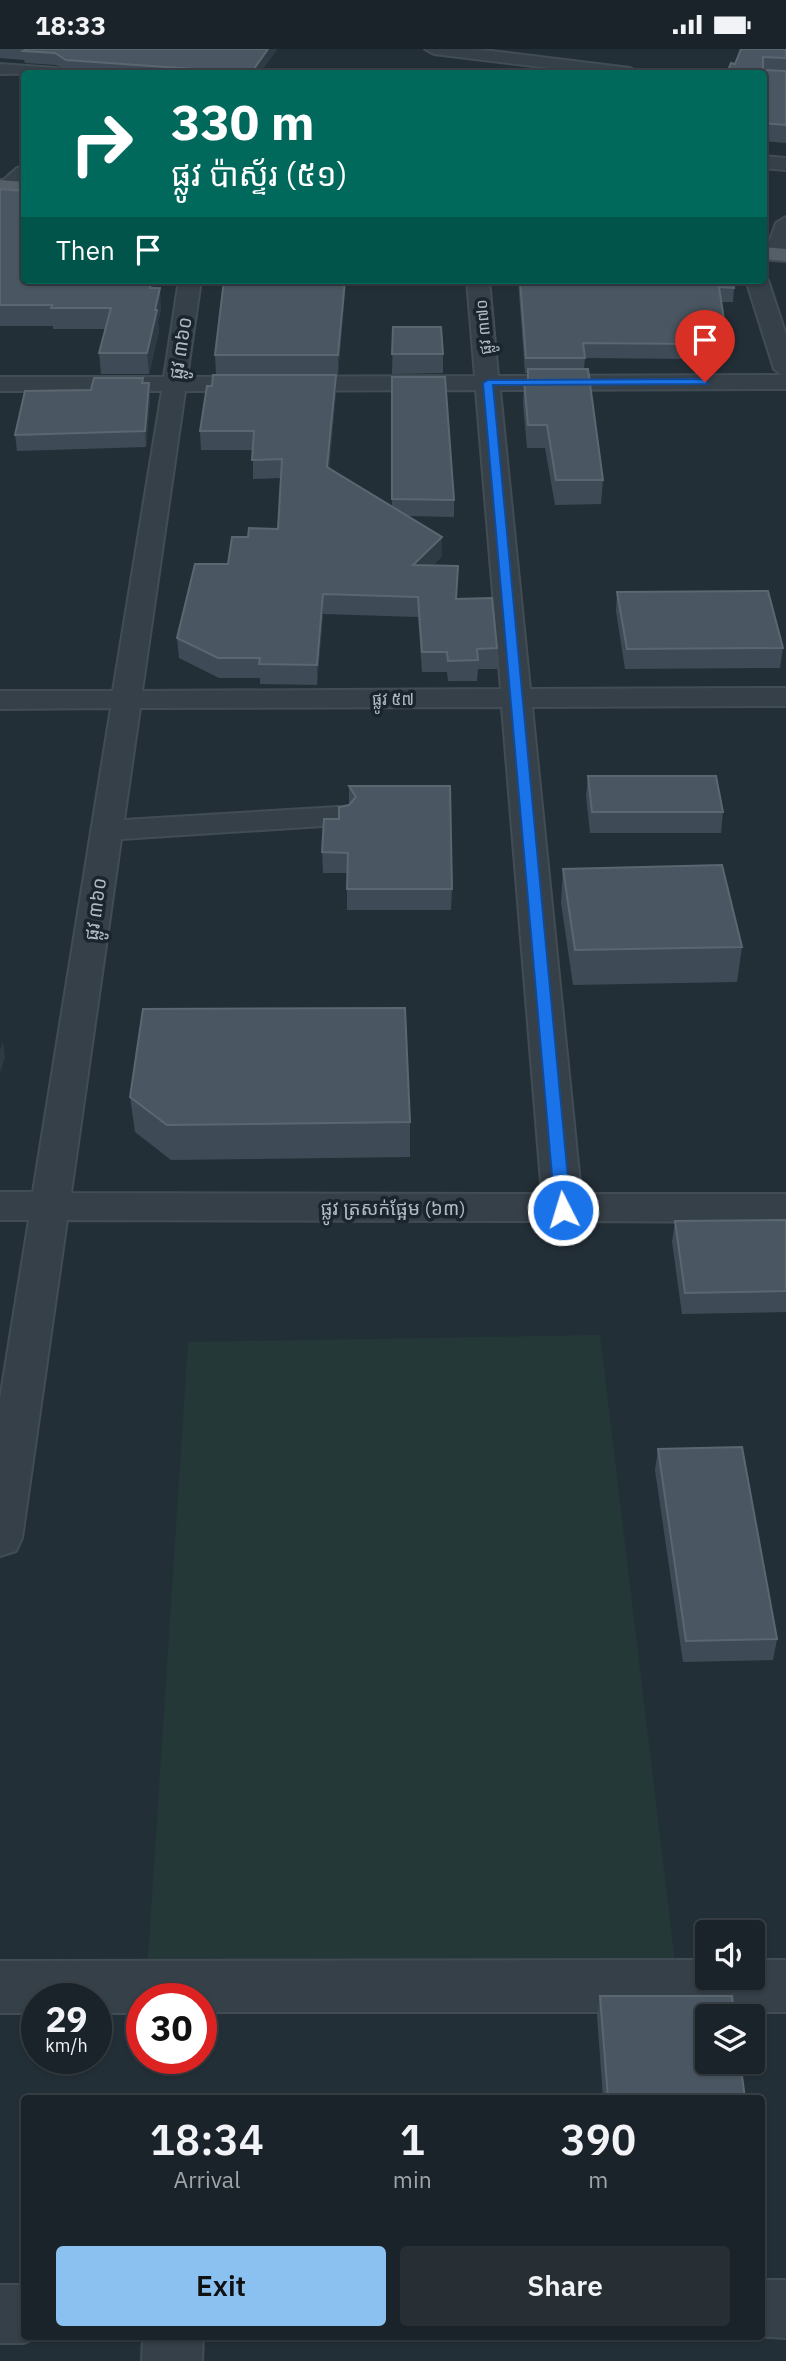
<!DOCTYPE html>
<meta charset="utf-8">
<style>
body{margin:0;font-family:"IBM Plex Sans","Noto Sans Khmer",sans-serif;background:#272f35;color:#f1f3f6;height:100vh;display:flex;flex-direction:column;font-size:26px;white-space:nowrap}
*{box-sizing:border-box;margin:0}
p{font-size:23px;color:#9fa4a8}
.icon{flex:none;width:38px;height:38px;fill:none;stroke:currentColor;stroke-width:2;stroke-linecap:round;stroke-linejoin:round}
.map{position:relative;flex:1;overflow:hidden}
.sheet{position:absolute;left:21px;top:2046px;width:744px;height:245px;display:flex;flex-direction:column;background:#1a2329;border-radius:7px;box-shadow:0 2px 5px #0004,0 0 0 2px #384046}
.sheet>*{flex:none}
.hud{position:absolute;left:21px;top:21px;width:746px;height:214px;border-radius:7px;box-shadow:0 2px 5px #0004,0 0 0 2px #384046;background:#00695c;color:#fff;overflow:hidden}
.buttons{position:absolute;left:695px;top:1871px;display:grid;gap:14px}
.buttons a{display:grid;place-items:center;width:70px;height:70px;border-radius:7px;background:#1a2329;box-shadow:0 2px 5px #0004,0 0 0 2px #384046;font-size:35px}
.speed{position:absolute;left:21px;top:1934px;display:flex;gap:14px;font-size:35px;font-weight:700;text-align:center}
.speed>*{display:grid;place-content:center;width:91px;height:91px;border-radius:50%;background:#1a2329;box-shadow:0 2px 5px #0004,0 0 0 2px #384046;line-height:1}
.speed small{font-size:18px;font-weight:400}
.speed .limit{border:10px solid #d22;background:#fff;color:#111}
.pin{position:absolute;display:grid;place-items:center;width:60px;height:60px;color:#fff;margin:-72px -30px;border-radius:50% 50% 50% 0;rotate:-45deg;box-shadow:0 0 7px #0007}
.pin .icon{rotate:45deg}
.me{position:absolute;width:77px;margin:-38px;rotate:355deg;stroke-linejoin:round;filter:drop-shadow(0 0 5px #0008)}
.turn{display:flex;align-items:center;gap:24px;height:147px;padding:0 35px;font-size:32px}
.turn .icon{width:91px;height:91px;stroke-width:2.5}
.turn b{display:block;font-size:49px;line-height:60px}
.then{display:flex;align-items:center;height:66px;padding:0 35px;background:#0003;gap:14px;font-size:26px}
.eta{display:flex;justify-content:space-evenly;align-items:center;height:119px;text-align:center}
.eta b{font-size:42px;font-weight:600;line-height:49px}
.action{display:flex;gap:14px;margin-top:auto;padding:14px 35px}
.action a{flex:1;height:80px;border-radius:7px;background:#8ac1f0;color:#111;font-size:28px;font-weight:600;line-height:80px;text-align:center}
.action a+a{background:#272f35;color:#f1f3f6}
.status{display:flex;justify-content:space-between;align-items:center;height:49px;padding:0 35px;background:#1a2329;direction:ltr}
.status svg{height:19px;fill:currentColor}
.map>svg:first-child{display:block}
</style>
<div class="status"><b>18:33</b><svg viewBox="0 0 49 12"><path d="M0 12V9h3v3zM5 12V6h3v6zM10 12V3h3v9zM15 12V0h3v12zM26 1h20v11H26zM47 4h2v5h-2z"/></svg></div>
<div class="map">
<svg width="786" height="2312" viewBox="0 0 786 2312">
<rect width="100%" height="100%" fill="#232f37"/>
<!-- green -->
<polygon fill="#243838" points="600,1286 675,1913 147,1925 188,1293"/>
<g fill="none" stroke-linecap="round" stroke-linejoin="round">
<defs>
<g id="minor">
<polygon points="425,0 476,0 630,19 639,24 591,24 434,5"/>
<polygon points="0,15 56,19 65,24 0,25"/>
<polygon points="763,107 786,109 786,121 763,119"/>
<polygon points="24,117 24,133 14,142 0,142 0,134 17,119"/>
<polygon points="786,168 786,206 776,211 769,209 765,205 776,174"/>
<path d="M 763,226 L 768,231 L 786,286 L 786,340 L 500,341 L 530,640 L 786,639 L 786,657 L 532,658 L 581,1145 L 786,1145 L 786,1173 L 572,1172 L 563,1175 L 554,1172 L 67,1171 L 22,1489 L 16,1502 L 0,1507 L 0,1350 L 29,1171 L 0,1171 L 0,1143 L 33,1143 L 111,659 L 0,660 L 0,642 L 113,642 L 162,342 L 0,342 L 0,328 L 164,328 L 179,231 L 201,231 L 187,328 L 475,327 L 467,231 L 489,231 L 498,327 L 782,326 L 774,320 L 746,231 L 763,231 ZM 476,341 L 501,640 L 142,642 L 185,342 ZM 502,658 L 542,1145 L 71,1144 L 121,790 L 338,776 L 349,774 L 354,767 L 349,760 L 338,758 L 124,771 L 140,659 Z"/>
<polygon points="707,1911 707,1928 752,1928 752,1911 786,1911 786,1963 201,1963 201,1950 142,1950 142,1964 96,1964 96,1950 37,1950 37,1964 0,1964 0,1912"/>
<polygon points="761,2231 786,2231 786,2289 756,2287 761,2287"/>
<polygon points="0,2236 24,2236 24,2287 41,2287 24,2294 0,2294"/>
<polygon points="143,2287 203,2287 202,2312 142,2312"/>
</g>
<g id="major">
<polygon points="0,131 24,133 24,145 0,143"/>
<polygon points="763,198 786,200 786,212 763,210"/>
</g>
</defs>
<!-- minor casing -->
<use href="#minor" stroke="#424c54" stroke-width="4"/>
<!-- major casing -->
<use href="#major" stroke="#424c54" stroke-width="4"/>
<!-- minor -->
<use href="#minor" fill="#364048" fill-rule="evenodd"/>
<!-- major -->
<use href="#major" fill="#545f68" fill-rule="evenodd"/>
</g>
<!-- wall -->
<g fill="#3e4b56">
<polygon points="0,0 277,0 260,24 88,24 67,23 56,16 25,14 24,11 0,9"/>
<polygon points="786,0 786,94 763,92 763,24 735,15"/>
<polygon points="0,140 24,231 157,231 156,239 161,260 158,273 159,282 149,325 101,325 99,304 105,280 53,280 53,277 0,277"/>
<polygon points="346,231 338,325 216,325 215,306"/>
<polygon points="518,231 733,231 734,239 733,253 721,253 726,284 725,299 710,299 709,306 693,305 692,310 585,309 584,320 603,431 601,455 555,456 545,399 527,399 523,355 524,331 527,332 527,324 525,324"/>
<polygon points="393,278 443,305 443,324 392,325"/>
<polygon points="392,328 454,451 454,468 409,467 442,488 442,507 433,516 457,550 497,599 497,620 478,620 477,632 448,632 447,623 422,623 418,568 323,565 317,636 260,635 260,629 219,629 179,609 177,589 248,488 278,480 281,429 253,430 253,401 201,401 200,382 336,344 329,420 392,457"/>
<polygon points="144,334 149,334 150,350 146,398 17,402 15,386 91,341"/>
<polygon points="617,543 783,599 780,619 625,620 616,562"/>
<polygon points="588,727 723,763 721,784 590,784 586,747"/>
<polygon points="349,737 452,840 451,861 347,861 347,824 323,824 322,803 339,770 349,756"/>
<polygon points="563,820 742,898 737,933 573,936 561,854"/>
<polygon points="130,1048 410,1073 410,1108 171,1111 135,1083"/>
<polygon points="786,1171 786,1263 682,1265 672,1193 675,1172"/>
<polygon points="658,1400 777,1590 773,1611 683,1613 655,1421"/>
<polygon points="600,1947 745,2049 603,2049 597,1966"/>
</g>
<!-- shaded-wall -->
<g fill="#2e3b45">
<polygon points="268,0 277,0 260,24 251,24"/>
<polygon points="152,231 157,231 152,260 150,239"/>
<polygon points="345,231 346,231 338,325 338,306"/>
<polygon points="160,239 161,260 158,273 159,282 149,325 147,304"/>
<polygon points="336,326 336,344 328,438 327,418"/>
<polygon points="149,334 150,350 146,398 145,382"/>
<polygon points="442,488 442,507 413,535 413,516"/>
<polygon points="323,545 323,565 317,636 317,616"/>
<polygon points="3,993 5,1008 0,1024 0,1001"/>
</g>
<!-- building -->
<g fill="#4a5762" stroke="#5a6771" stroke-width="2">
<polygon points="26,0 268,0 251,24 66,11 55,4 23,2"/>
<polygon points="741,0 786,0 786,9 763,8 763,21 786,22 786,76 763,74 763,24 727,24 731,14 735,15"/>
<polygon points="0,140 24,142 24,231 152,231 150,239 160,239 155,261 157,261 147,304 99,304 111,259 51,259 52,256 0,256"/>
<polygon points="224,231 345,231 338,306 215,306"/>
<polygon points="520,231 733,231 734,239 719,238 726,284 709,284 711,291 693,291 694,295 583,294 585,309 526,309"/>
<polygon points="393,278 441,278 443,305 392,305"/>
<polygon points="528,320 588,320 603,431 556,431 547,376 528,376 524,331 528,332"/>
<polygon points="213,326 336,326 327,418 442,488 413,516 458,517 456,550 492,549 497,599 477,600 478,611 448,612 447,603 422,603 418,548 323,545 317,616 259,615 260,609 218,609 177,589 195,515 228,515 232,488 248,488 249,479 278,480 282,410 252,411 254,382 200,382 207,337 212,337"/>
<polygon points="392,328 445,328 454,451 392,450"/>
<polygon points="94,329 143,329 142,334 149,334 145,382 15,386 25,342 91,341"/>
<polygon points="768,542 783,599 627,600 617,543"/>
<polygon points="588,727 716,727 723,763 592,763"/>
<polygon points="349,737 450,737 452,840 347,840 348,804 322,803 324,770 339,770 339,758 349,756 356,748"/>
<polygon points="722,816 742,898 575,901 563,820"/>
<polygon points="405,959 410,1073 167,1076 130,1048 143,960"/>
<polygon points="786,1171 786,1242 685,1244 675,1172"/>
<polygon points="742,1398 777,1590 686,1592 658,1400"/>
<polygon points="600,1947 732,1947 734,1967 707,1967 707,2012 740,2012 745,2049 608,2049"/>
</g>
<!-- route -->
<polygon fill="#1a73e8" stroke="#114b97" stroke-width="2" points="705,330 708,335 493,336 571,1161 563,1166 555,1161 483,334 488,331"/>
<g text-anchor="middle" stroke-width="7" stroke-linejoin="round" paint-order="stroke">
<!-- far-street labels -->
<g font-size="16" fill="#b1bbc4" stroke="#1b252d">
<text transform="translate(483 278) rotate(-95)" y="6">ផ្លូវ ៣៧០</text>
<text x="393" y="656">ផ្លូវ ៥៧</text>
</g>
<!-- street labels -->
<g font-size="19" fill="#b1bbc4" stroke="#1b252d">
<text transform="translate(180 299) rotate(-81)" y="7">ផ្លូវ ៣៦០</text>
<text transform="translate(95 860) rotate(-82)" y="7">ផ្លូវ ៣៦០</text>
<text x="393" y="1166">ផ្លូវ ត្រសក់ផ្អែម (៦៣)</text>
</g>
</g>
</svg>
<div class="buttons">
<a><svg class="icon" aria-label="sound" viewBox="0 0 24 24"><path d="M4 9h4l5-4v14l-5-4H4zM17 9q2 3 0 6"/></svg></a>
<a><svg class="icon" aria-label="layers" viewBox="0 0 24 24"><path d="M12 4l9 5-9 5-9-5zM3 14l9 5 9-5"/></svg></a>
</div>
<div class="speed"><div>29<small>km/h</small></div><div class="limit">30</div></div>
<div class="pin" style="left:705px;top:333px;background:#d93025"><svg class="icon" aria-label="arrive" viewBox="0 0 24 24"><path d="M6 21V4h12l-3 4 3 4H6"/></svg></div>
<svg class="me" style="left:563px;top:1161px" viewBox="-20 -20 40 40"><circle r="17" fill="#1a73e8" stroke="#fff" stroke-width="3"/><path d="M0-11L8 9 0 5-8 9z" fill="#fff"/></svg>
<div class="hud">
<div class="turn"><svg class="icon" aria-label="right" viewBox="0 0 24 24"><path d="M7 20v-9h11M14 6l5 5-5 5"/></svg><div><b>330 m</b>ផ្លូវ ប៉ាស្ទ័រ (៥១)</div></div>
<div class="then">Then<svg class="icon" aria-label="arrive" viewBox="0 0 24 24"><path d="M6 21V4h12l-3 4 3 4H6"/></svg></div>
</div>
<section class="sheet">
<div class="eta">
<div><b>18:34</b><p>Arrival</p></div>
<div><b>1</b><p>min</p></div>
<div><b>390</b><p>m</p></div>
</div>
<div class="action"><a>Exit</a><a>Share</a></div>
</section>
</div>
